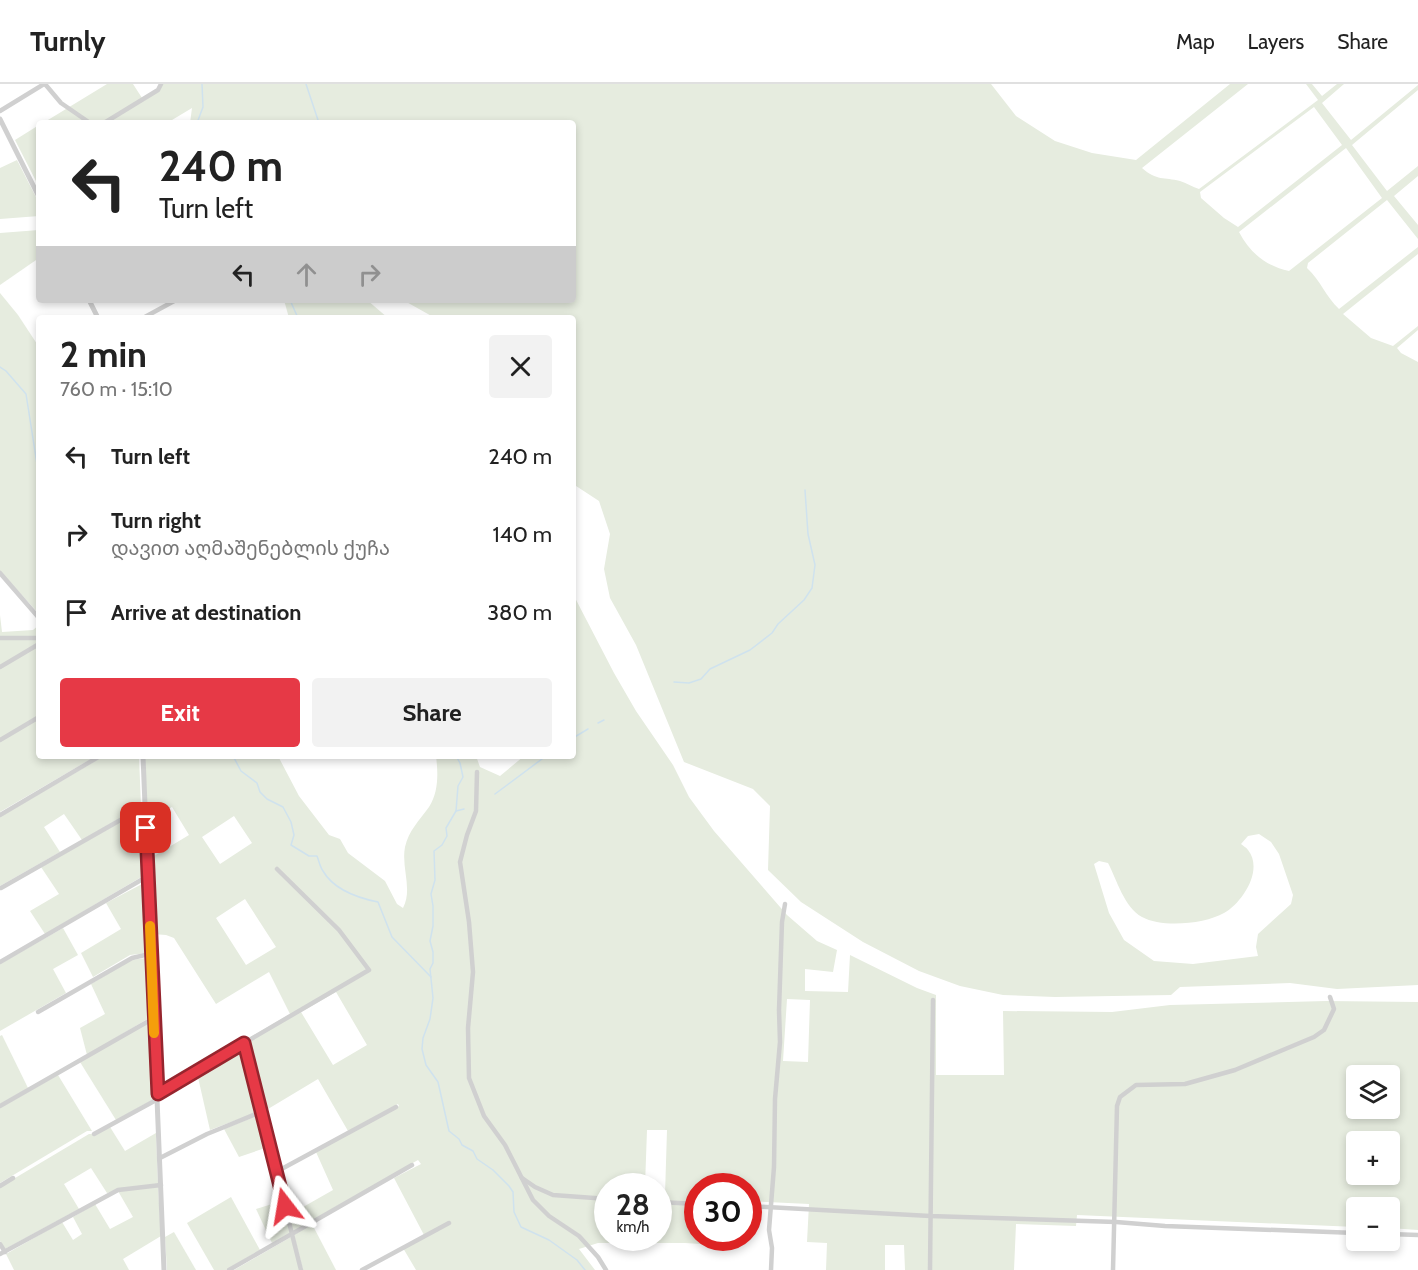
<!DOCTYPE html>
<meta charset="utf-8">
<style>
body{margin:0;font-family:Cabin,"Noto Sans Georgian",sans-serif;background:#f2f2f2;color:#222;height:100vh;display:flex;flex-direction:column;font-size:22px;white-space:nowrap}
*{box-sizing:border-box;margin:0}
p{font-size:20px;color:#767676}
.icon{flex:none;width:33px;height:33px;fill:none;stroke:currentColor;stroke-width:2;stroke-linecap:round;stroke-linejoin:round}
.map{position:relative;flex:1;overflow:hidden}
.sheet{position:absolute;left:36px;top:231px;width:540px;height:444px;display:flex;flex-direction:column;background:#fff;border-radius:6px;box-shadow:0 3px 9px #0003}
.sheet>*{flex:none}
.hud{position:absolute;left:36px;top:36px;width:540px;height:183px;border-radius:6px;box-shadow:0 3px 9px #0003;background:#fff;color:#222;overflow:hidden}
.buttons{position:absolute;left:1346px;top:981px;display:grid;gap:12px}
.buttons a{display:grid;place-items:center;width:54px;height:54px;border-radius:6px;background:#fff;box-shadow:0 3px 9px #0003;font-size:30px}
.speed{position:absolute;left:594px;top:1089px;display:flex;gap:12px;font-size:30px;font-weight:700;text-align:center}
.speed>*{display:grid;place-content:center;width:78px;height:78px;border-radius:50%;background:#fff;box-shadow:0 3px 9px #0003;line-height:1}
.speed small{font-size:15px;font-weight:400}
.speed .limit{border:9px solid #d22;background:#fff;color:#111}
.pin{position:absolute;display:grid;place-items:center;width:51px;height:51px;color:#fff;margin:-26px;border-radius:12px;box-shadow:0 3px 9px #0006}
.me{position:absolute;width:66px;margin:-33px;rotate:346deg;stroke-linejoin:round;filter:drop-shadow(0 0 4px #0008)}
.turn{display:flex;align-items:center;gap:21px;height:126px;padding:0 24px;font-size:27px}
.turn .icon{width:78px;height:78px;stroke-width:2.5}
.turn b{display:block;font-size:42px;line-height:51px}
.lanes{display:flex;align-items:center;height:57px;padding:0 24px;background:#0003;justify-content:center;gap:30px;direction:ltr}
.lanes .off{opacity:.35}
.round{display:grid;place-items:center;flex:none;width:63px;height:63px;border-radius:6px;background:#f2f2f2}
.headline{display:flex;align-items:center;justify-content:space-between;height:102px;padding:0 24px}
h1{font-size:36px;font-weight:700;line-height:45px}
.primary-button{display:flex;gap:12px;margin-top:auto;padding:12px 24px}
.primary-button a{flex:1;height:69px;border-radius:6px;background:#e63946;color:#fff;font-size:24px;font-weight:700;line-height:69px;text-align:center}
.primary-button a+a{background:#f2f2f2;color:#222}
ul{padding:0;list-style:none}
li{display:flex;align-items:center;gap:18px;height:78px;padding:0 24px}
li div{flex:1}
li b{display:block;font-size:22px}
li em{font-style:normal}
header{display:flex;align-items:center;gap:36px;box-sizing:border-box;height:84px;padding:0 30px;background:#fff;border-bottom:2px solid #e0e0e0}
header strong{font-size:28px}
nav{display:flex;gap:33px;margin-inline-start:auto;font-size:21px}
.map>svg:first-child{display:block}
</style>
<header>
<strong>Turnly</strong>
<nav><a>Map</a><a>Layers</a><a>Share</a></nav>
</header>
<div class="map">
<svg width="1418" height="1186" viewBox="0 0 1418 1186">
<rect width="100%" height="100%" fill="#fff"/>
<!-- green -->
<g fill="#e6ecdf" fill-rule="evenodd">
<path d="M 107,0 L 133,0 L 144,17 L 160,6 L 162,0 L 991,0 L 1016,32 L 1055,57 L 1092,69 L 1136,76 L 1230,0 L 1248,0 L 1142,84 C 1157,97 1164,93 1180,97 C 1186,99 1193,103 1199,105 L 1318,16 L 1306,0 L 1312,0 L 1322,12 L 1337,0 L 1344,0 L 1322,19 L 1351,56 L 1418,1 L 1418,6 L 1352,61 L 1387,107 L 1418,82 L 1418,92 L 1394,112 L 1418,141 L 1418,155 L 1387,116 L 1308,179 L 1307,184 C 1321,197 1326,213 1339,225 L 1418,163 L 1418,170 L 1343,230 L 1371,254 L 1393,262 L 1418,242 L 1418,246 L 1397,264 L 1401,269 L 1418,278 L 1418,901 L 1337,905 L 1290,899 L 1180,903 L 1171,911 L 1055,913 L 1003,911 L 960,902 L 919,887 L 863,858 L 801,818 L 768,786 L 770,722 L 753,705 L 684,678 L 636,561 L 610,514 L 604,485 L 610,450 L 599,417 L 573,400 L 573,234 L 435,234 L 403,216 L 573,216 L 573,39 L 190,39 L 192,24 L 167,39 L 43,39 ZM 1314,23 L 1342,61 L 1238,143 L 1224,134 L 1201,114 L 1200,108 ZM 1346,64 L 1382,114 L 1289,187 C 1266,182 1250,169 1239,148 ZM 1259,750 L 1271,758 L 1279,770 L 1293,811 L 1291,820 L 1258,850 L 1256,863 L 1258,872 L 1193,880 L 1154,877 L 1124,856 L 1109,829 L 1094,780 L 1099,777 L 1108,779 C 1117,796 1124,823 1142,833 C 1162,844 1205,840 1224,829 C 1242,819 1264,786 1248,766 C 1246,763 1243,762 1241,760 L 1248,752 Z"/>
<polygon points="39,41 39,82 37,83 39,88 39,103 15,56"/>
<polygon points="17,76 39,119 39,132 0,135 0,84"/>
<polygon points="39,146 39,174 0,201 0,149"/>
<polygon points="0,209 18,231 39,263 39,530 0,487"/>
<polygon points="284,216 367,216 388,234 289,234"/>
<path d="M 573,510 L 614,589 L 636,627 L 673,681 L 689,713 L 714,747 L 787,831 L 817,857 L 837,866 L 833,888 L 805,885 L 805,907 L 848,908 L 850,871 L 917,904 L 936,911 L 936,991 L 1004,991 L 1003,927 L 1112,928 L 1170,921 L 1326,917 L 1418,918 L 1418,1146 L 1389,1144 L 1389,1124 L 1356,1124 L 1356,1143 L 1077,1131 L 1076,1142 L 1016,1140 L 1014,1186 L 905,1186 L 904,1161 L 885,1161 L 885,1186 L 826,1186 L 827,1159 L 807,1158 L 809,1120 L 749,1117 L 748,1102 L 698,1102 L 698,1154 L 733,1154 L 732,1162 L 685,1159 L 598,1159 L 579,1165 L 595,1186 L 416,1186 L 403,1164 L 424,1151 L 394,1094 L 421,1080 L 418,1076 L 293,1147 L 289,1131 L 333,1106 L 316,1068 L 399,1022 L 398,1020 L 348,1047 L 318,995 L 263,1028 L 247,955 L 290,930 L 269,888 L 216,920 L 174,854 L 166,851 L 153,850 L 149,775 L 189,751 L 172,723 L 147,737 L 145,672 L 278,672 L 299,712 L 329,751 L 340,755 L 348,769 L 385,797 L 397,820 L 403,824 C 413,805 401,784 405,763 C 409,746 419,737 429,723 C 439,708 438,688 436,672 L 476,672 L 480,683 L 500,692 L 524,672 L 573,672 ZM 234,732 L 252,759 L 220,780 L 202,753 ZM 245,815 L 276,863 L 246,881 L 216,834 ZM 336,908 L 367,961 L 333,981 L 301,928 ZM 787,915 L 810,916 L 808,978 L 783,977 ZM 1356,992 L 1389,992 L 1389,1024 L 1356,1024 ZM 647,1046 L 667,1046 L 665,1111 L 659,1111 L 658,1154 L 608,1154 L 608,1102 L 645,1102 ZM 1356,1058 L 1389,1058 L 1389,1090 L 1356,1090 Z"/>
<polygon points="0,531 2,548 33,546 39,541 39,672 96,672 0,728"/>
<polygon points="104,672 139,672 141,722 82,756 64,730 44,743 60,768 0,802 0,733"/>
<polygon points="138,728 141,729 143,792 45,850 30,827 59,810 41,783"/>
<polygon points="142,800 144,801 147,869 130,871 93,893 81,869 121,845 106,819"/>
<polygon points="63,844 78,871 53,885 66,909 0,947 0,880"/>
<polygon points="146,874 149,934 87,971 80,944 105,930 91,900 131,876"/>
<polygon points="151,937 154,1015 116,1036 80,978"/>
<polygon points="2,951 28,1004 0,1020 0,952"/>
<polygon points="241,964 243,965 258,1025 257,1028 210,1046 197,989"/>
<polygon points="58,991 92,1047 87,1047 0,1099 0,1024"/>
<polygon points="259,1031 268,1063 239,1073 224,1045"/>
<polygon points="110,1043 125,1067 156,1049 158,1100 107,1109 91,1084 64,1100 79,1125 5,1165 0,1157 0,1103 89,1050 97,1050"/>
<polygon points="158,1103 161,1152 123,1175 129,1186 14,1186 6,1170 62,1138 73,1156 82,1150 73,1133 95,1120 110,1145 133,1133 118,1107"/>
<polygon points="231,1113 260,1166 226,1186 214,1186 187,1139"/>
<polygon points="282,1117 290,1149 272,1159 256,1125"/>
<polygon points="312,1140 336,1186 303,1186 294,1151"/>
<polygon points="174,1148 196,1186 167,1186 165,1153"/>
<polygon points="291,1153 300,1186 234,1186"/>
</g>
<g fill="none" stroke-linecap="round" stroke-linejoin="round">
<!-- stream -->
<g stroke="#cfe2ee" stroke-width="1.5">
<polyline points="306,0 319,39"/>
<polyline points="197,39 203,23 202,0"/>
<polyline points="290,216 298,234"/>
<polyline points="0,283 6,287 26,310 39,393"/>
<polyline points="674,598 689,599 701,595 710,585 750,566 772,549 778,540 804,516 812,504 815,481 808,450 805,406"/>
<polyline points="598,639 604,636"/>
<polyline points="573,654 588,645"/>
<path d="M 233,672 L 241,687 L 257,699 L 260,708 L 267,715 L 283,723 L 291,738 L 294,751 L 291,761 L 309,772 L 317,772 C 319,777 320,783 323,787 C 334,806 358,814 378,818 L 392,853 L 431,893"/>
<polyline points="456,672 460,679 463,693 458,702 456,727 446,744 447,752 442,761 434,767 435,796 431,810 433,822 433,842 430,857 433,868 433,879 430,885 433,914 430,935 423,954 422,965 426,981 438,998 449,1047 459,1055 462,1061 473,1067 477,1075 493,1086 509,1102 513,1108 514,1128 521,1143 549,1156 577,1176 585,1186"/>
<polyline points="495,710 546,672"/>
<polyline points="456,727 464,725"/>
</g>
<!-- minor -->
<g stroke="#d0d0d0" stroke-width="4.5">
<polyline points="45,0 61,19 90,39"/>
<polyline points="0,27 44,0"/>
<polyline points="104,39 158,6 161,0"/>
<polyline points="143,234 176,216"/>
<polyline points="0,489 39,534"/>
<polyline points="0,554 39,554"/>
<polyline points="0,583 39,560"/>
<polyline points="0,656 39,633"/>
<polyline points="477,688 476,727 467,751 460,778 469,838 473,888 468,944 469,994 484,1032 505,1061 533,1116 549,1132 579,1152 598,1173 606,1186"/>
<polyline points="0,731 100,672"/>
<polyline points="1,804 145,722"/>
<polyline points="0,878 148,792"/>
<polyline points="38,928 132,874 145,871 151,875"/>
<polyline points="244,959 301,1186"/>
<polyline points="157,1010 369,886 339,846 277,785"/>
<polyline points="0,1022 154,934"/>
<polyline points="94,1050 158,1015"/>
<polyline points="160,1074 207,1050 261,1028"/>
<polyline points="276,1088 396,1023"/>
<polyline points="522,1094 535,1103 553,1111 608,1115"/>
<polyline points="0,1102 13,1094"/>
<polyline points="658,1118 698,1120"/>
<polyline points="748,1122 930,1132 1116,1138 1165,1142 1356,1149"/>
<polyline points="1389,1150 1418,1151"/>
<polyline points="0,1160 5,1168"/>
<polyline points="0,1170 118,1106 161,1101"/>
<polyline points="229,1186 412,1081"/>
<polyline points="362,1186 449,1139"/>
<polyline points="771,1186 772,1164 769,1146 774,1083 775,1015 780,958 779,926 782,838 785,820"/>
<polyline points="930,1186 933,916"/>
<polyline points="1113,1186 1117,1022 1120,1013 1136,1001 1185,1000 1235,986 1314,953 1324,946 1334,925 1330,913"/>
</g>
<!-- tertiary -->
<g stroke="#d0d0d0" stroke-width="5">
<polyline points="0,35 39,113"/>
<polyline points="89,216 98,234"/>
<polyline points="143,672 164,1186"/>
</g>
</g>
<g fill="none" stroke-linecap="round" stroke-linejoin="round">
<defs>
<polyline id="route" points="146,744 158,1010 244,959 285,1122"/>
</defs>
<!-- route casing -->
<use href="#route" stroke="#96252e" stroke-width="15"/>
<!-- route -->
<use href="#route" stroke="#e63946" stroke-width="10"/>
<!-- slow -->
<polyline stroke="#f59e0b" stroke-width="10" points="150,842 154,949"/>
</g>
</svg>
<div class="buttons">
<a><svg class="icon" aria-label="layers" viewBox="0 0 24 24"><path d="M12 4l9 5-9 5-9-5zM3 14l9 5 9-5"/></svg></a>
<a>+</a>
<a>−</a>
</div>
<div class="speed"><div>28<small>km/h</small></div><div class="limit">30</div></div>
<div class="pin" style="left:146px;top:744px;background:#d93025"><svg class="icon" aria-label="arrive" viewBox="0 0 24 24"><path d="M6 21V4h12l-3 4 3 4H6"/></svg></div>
<svg class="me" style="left:285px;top:1122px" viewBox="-20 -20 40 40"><path d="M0-17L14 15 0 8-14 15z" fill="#e63946" stroke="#fff" stroke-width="4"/></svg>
<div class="hud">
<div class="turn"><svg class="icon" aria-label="left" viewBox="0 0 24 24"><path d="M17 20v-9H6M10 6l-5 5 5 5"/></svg><div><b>240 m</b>Turn left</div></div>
<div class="lanes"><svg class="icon" aria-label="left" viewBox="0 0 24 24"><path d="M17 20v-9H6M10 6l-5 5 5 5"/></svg><svg class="icon off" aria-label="ahead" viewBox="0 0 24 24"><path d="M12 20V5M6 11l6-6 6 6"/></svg><svg class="icon off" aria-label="right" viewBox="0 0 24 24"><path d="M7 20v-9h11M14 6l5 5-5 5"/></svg></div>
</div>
<section class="sheet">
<div class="headline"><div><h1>2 min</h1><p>760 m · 15:10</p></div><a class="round"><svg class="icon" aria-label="close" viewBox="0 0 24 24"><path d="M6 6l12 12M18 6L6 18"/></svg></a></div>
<ul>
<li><svg class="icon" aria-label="left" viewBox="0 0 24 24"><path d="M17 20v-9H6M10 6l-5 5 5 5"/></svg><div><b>Turn left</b></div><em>240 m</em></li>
<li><svg class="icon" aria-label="right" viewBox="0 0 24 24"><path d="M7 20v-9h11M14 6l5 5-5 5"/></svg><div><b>Turn right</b><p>დავით აღმაშენებლის ქუჩა</p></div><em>140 m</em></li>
<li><svg class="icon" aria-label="arrive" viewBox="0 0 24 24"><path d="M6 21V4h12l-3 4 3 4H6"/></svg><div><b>Arrive at destination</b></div><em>380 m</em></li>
</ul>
<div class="primary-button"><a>Exit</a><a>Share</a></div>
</section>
</div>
